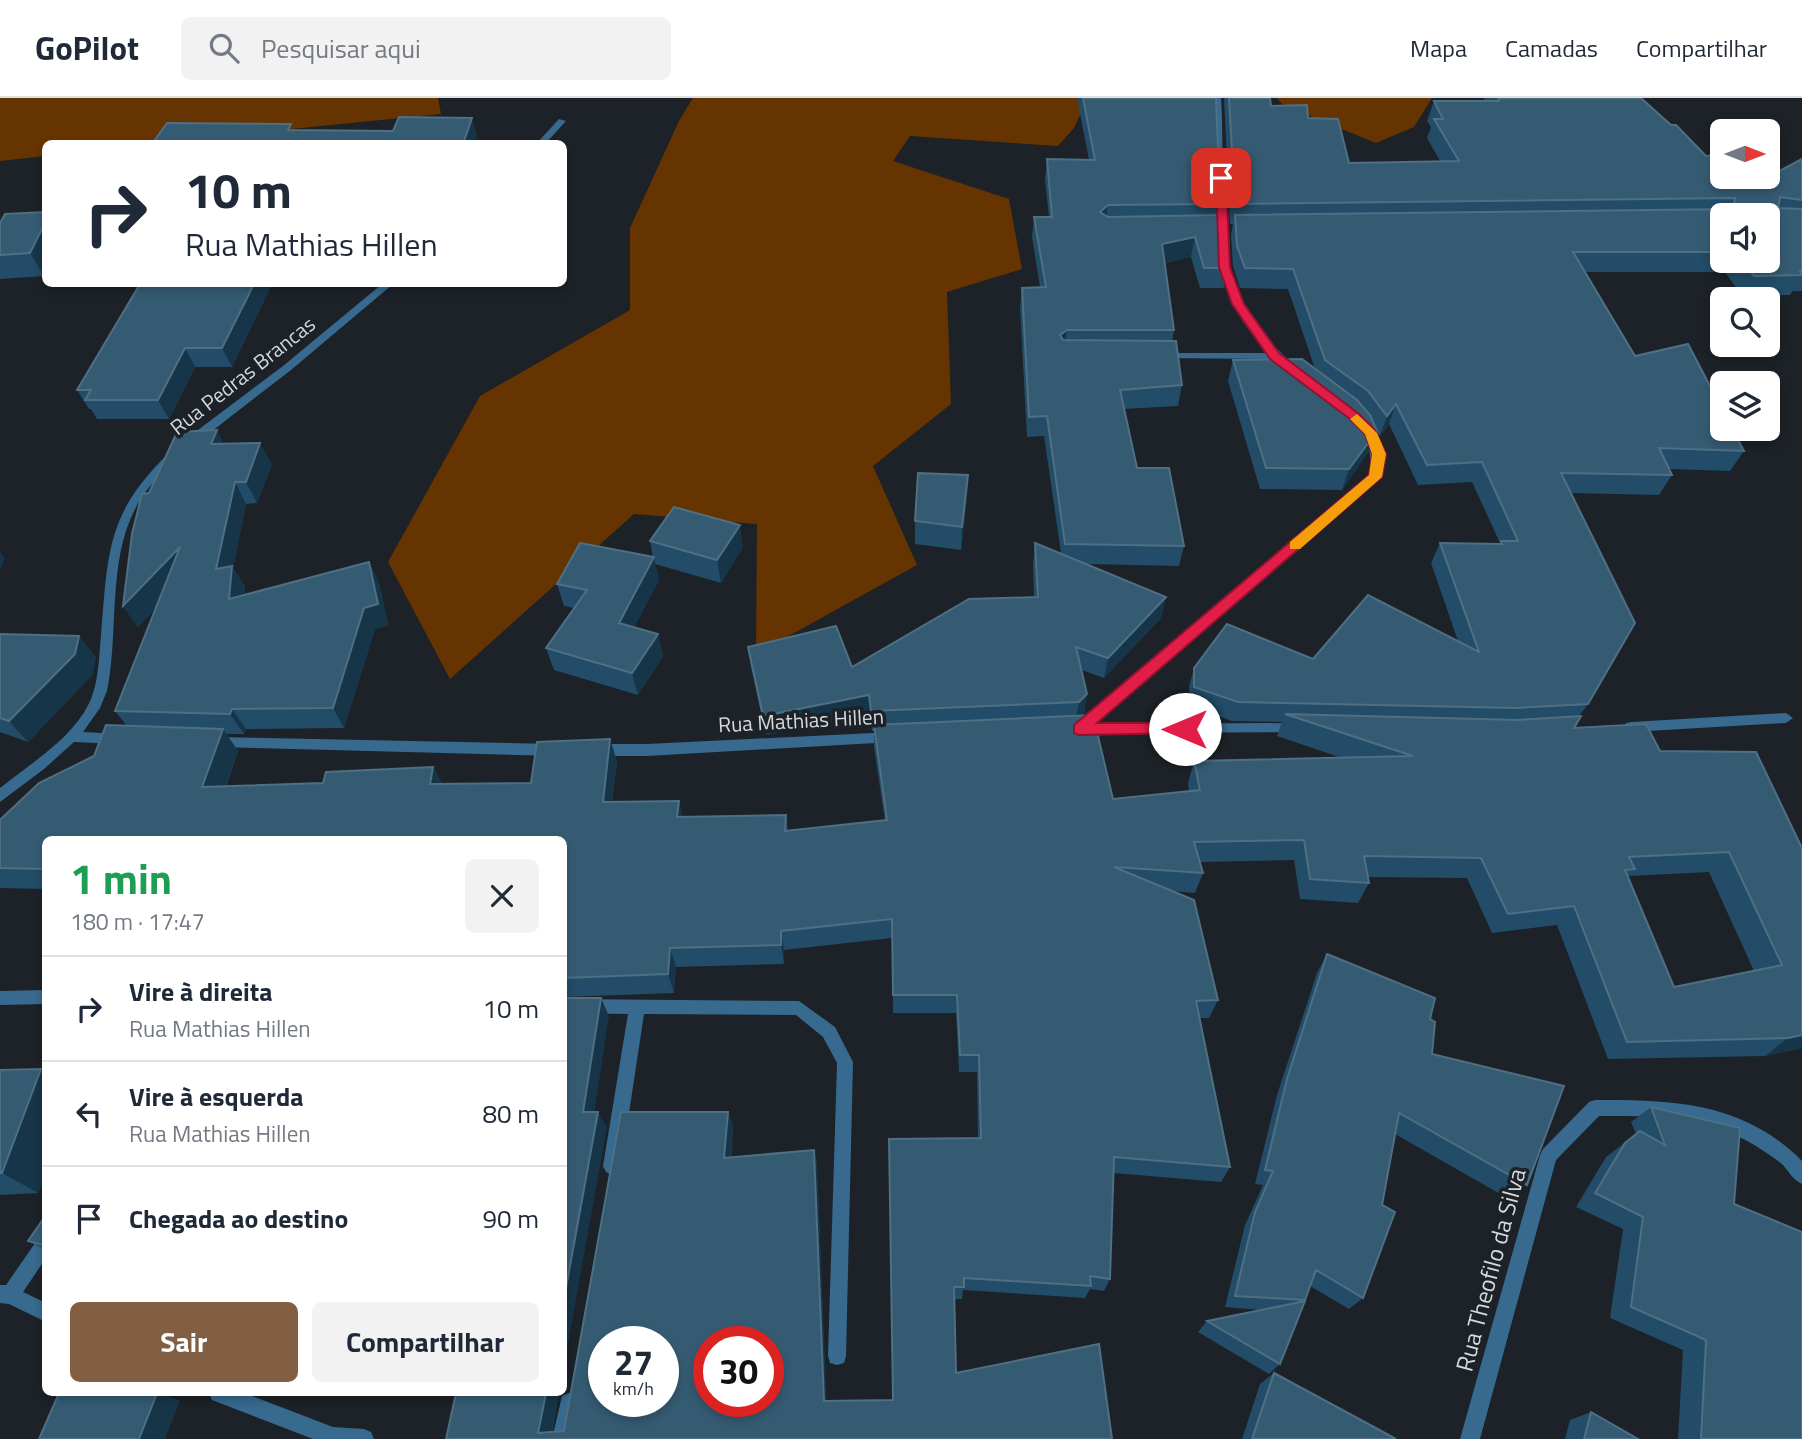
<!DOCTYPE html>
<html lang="pt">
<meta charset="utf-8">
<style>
body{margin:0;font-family:"Titillium Web",sans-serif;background:#f2f2f3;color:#1f2937;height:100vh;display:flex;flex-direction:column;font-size:26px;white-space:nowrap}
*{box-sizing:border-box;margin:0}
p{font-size:23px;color:#747a83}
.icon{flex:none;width:38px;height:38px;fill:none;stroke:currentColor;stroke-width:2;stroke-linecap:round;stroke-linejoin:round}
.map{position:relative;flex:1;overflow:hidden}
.panel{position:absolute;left:42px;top:738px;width:525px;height:560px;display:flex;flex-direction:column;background:#fff;border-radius:10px;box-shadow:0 4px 10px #0003}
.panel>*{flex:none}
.top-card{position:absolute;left:42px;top:42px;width:525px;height:147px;border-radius:10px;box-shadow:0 4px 10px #0003;background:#fff;color:#1f2937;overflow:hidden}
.needle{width:46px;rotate:90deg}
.controls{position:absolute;left:1710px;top:21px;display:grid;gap:14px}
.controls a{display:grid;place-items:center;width:70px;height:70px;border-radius:10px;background:#fff;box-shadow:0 4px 10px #0003;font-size:35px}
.speed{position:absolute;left:588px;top:1228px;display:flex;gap:14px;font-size:35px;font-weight:700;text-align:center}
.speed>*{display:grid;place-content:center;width:91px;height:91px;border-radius:50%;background:#fff;box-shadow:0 4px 10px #0003;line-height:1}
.speed small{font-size:18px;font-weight:400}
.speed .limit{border:10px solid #d22;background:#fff;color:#111}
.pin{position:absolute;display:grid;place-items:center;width:60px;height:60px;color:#fff;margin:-30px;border-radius:14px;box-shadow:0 4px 10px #0006}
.me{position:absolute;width:77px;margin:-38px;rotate:270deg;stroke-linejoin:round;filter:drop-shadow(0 0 5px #0008)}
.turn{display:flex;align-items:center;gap:24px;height:147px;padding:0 28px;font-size:32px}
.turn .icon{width:91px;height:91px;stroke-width:2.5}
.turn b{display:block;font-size:49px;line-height:60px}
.round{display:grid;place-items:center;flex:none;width:74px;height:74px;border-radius:10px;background:#f2f2f3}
.headline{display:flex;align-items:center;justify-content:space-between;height:119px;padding:0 28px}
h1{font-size:42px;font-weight:700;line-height:52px;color:#1e9e55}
.primary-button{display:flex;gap:14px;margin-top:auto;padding:14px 28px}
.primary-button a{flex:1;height:80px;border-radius:10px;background:#825e43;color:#fff;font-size:28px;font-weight:700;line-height:80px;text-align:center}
.primary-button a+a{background:#f2f2f3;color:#1f2937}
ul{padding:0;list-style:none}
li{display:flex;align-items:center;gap:21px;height:105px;padding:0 28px;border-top:2px solid #e0e1e3}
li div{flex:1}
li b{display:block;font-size:26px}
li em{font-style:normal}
header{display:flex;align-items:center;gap:42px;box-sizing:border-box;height:98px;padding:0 35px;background:#fff;border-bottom:2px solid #e0e1e3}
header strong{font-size:33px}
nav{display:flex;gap:38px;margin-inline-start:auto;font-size:24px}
.search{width:490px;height:63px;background:#f2f2f3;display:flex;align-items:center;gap:18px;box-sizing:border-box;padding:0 24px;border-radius:10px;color:#747a83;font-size:26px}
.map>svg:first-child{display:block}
</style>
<header>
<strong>GoPilot</strong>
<div class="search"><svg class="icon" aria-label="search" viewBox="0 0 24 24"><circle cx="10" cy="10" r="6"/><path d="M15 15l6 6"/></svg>Pesquisar aqui</div>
<nav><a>Mapa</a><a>Camadas</a><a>Compartilhar</a></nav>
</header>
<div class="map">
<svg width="1802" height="1341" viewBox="0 0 1802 1341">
<rect width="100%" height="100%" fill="#1c2227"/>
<!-- green -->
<g fill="#663401">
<polygon points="0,0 438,0 441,16 150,45 46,46 45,58 0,63"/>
<polygon points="693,0 1088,0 1074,30 1058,48 910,38 893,63 1009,101 1022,171 947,194 951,306 873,368 917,467 756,556 757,426 634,416 450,581 388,464 480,298 630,212 630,130 679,23"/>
<polygon points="1277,0 1432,0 1414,29 1376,45 1283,7"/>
</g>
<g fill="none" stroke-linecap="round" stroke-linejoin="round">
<!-- lane -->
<polygon fill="#376a8e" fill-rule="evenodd" points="1161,255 1275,255 1280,258 1275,261 1157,260 1156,258"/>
<!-- street -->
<g fill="#376a8e" fill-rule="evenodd">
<path d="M 1213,0 L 1221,0 C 1225,56 1217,143 1238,194 C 1250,225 1273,249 1298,270 L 1298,274 L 1290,274 C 1261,251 1235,220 1224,184 C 1208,134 1216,54 1213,0 Z"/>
<polygon points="559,21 566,23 545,46 536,46"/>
<polygon points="382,186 393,186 291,272 194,347 186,347 186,341 283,268"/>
<path d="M 1364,324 C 1383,334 1386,364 1379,382 L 1096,626 L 1296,625 L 1301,626 L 1303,630 L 1301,634 L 1073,635 L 1071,631 L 1073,627 L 1369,377 C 1372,358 1370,344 1358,328 Z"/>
<path d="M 174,353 L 178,354 L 178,360 C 165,372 152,384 142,399 C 105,455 120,531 107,593 L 100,610 L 83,634 L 120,636 L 125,637 L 127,641 L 125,645 L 120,646 L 74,644 L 44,671 L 0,704 L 0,690 C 31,665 75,639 91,601 C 99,581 99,558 101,537 C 108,455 106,415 170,354 Z"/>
<polygon points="1786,615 1793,620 1786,625 1631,634 1626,633 1624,629 1626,625 1631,624"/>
<polygon points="893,634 898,635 900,639 898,643 893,644 647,658 596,658 591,656 589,652 591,648 596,646 647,646"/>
<polygon points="214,639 554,646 559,648 561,652 559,656 554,658 214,649 209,648 207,644 209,640"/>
<polygon points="46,892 46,906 0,907 0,893"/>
<polygon points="564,901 799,903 835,929 853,964 846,1258 844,1265 837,1267 830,1265 828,1258 837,965 823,939 796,917 644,916 621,1068 618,1074 612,1077 606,1074 603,1068 628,916 564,915"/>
<path d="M 1595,1002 C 1670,1002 1737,1003 1796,1057 L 1802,1063 L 1802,1086 C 1793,1082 1789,1074 1783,1067 C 1775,1060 1765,1054 1756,1048 C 1704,1017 1657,1018 1599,1018 L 1556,1062 L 1480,1341 L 1460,1341 L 1540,1057 L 1543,1051 L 1589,1004 Z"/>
<polygon points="46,1135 46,1160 23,1194 46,1205 46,1224 9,1206 0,1205 0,1187 6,1187 40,1138"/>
<polygon points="209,1295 244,1295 333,1329 364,1331 371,1334 374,1341 313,1341 212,1302"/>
<polygon points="569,1295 576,1298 579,1305 572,1341 552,1341 562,1298"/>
</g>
</g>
<!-- wall -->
<g fill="#224c67" fill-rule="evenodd">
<path d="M 1077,0 L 1216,0 L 1220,106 L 1217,117 L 1222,149 L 1229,170 L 1224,190 L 1200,190 L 1191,159 L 1165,165 L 1174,232 L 1172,243 L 1182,287 L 1178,308 L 1124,311 L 1137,370 L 1184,448 L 1179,468 L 1087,466 L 1166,499 L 1161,520 L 1104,580 L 1082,572 L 1087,596 L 1084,616 L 1082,617 L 1113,701 L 1189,694 L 1188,685 L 1194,663 L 1342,660 L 1277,638 L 1282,624 L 1232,623 L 1189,608 L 1189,589 L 1194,570 L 1313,561 L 1458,543 L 1431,465 L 1440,445 L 1500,445 L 1472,384 L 1418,387 L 1389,326 L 1380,338 L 1376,334 L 1369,353 L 1342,392 L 1260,391 L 1228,283 L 1233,262 L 1315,271 L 1288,191 L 1240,190 L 1233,168 L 1231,137 L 1233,126 L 1230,126 L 1224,0 L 1270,0 L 1271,8 L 1308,20 L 1349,65 L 1440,63 L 1427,40 L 1431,29 L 1427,23 L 1434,3 L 1485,3 L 1484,0 L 1641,0 L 1706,58 L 1749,89 L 1802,61 L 1802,193 L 1793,193 L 1790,197 L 1742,198 L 1725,174 L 1585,174 L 1635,258 L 1744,353 L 1730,373 L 1669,371 L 1672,377 L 1659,397 L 1571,395 L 1588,606 L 1579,618 L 1574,630 L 1660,653 L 1802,750 L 1802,950 L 1765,958 L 1608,961 L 1557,827 L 1492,835 L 1467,780 L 1368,779 L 1369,785 L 1358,805 L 1300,801 L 1294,762 L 1200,764 L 1203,775 L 1195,795 L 1173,793 L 1218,902 L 1209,920 L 1200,920 L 1230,1069 L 1221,1084 L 1113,1075 L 1110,1181 L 1104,1193 L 1090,1191 L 1085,1200 L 963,1192 L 962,1201 L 954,1201 L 956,1275 L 1112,1341 L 446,1341 L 456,1295 L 559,1295 L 552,1334 L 564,1333 L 728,1014 L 733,1029 L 731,1059 L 814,1052 L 817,1067 L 826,1303 L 893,1302 L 978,1040 L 977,974 L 959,974 L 956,915 L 893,915 L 892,840 L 784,852 L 784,866 L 676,869 L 674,895 L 564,899 L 564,742 L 46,742 L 46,791 L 0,790 L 0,722 L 94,658 L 127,628 L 115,613 L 156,510 L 138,529 L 123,508 L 224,346 L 272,366 L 257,405 L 246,406 L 233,470 L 245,489 L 244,497 L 369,464 L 379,485 L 388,527 L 375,531 L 344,630 L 246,631 L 244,636 L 226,636 L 238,653 L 226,689 L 323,685 L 433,669 L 442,686 L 531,685 L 617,663 L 612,704 L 683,719 L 786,717 L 788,732 L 885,723 L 874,649 L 874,633 L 872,633 L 870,617 L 766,637 L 751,569 L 748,549 L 852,569 L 1034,499 L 1033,466 L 1035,445 L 1061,455 L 1044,338 L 1027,339 L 1020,210 L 1022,190 L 1040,189 L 1032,139 L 1034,119 L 1049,119 L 1045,81 L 1047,61 L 1089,62 ZM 1722,117 L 1768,163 L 1722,163 ZM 1709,774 L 1754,873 L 1674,889 L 1628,779 L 1629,778 Z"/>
<polygon points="46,114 44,178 0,181 0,125"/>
<polygon points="140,186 272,186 232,269 195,269 169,321 97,321 91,311 89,311 77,292"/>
<polygon points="967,400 961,452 915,446 915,423"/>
<polygon points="650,443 743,449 721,485 655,466 659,482 634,529 658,536 663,558 638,597 554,572 546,550 574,510 564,508 557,486 653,459"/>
<polygon points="0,536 96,559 92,577 28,644 0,634"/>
<polygon points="1327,856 1430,921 1432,956 1527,1087 1509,1101 1395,1036 1363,1200 1349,1211 1310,1188 1280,1266 1269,1276 1198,1234 1207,1223 1261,1212 1225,1209 1245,1127 1263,1087 1255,1086 1277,997 1317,875"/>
<polygon points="41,971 46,974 46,1074 38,1095 0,1097 0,972"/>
<polygon points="1651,1009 1734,1106 1802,1341 1678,1341 1683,1252 1610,1220 1623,1131 1576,1109 1606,1059 1636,1036 1631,1024"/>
<polygon points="46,1117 46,1152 28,1143"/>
<polygon points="1274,1275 1396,1341 1242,1341 1260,1286"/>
<polygon points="1591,1314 1638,1341 1565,1341 1570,1322"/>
</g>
<!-- shaded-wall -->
<g fill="#173548">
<polygon points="472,20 477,38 475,46 463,46"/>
<polygon points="1108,107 1105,127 1100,114"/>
<polygon points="46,123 46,175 44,178 30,155"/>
<polygon points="1195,139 1191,159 1159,166 1162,146"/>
<polygon points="254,186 272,186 232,269 222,250"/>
<polygon points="1067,232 1065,252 1060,237"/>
<polygon points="185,250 195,269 169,321 158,302"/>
<polygon points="1396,306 1389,326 1380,338 1387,318"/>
<polygon points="217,332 228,354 211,346"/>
<polygon points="1377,333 1369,353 1342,392 1349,371"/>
<polygon points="260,345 272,366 257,405 246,384"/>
<polygon points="968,377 967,400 961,452 962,429"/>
<polygon points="235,384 246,406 233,470 245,489 242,522 229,501 216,471"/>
<polygon points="740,427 743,449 721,485 717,462"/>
<polygon points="180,449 194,470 138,529 123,508"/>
<polygon points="0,454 5,460 0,471"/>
<polygon points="654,459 659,482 625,547 619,525"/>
<polygon points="369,464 379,485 388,527 375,531 344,630 333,610"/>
<polygon points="1166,499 1161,520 1104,580 1108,560"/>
<polygon points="658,536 663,558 638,597 632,575"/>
<polygon points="79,538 96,559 92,577 28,644 9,623"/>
<polygon points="1087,596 1084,616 1075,623 1079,604"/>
<polygon points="869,597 870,617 766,637 763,618"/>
<polygon points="232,611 246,631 244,636 230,616"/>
<polygon points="223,631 238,653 218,710 202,689"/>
<polygon points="610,641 617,663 610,725 603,704"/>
<polygon points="433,669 444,691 430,686"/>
<polygon points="679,703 684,724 677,719"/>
<polygon points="781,833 784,852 784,866 781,847"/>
<polygon points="670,850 676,869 674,895 668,876"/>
<polygon points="601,900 609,918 592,1029 583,1014"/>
<polygon points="1802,937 1802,950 1765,958 1788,940"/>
<polygon points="41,971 46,974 46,1074 38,1095 2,1075"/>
<polygon points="598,1014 607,1029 564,1268 564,1201"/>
<polygon points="728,1014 733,1029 729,1075 724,1060"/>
<polygon points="814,1052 817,1067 827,1312 824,1303"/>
<polygon points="157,1295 160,1295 180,1303 165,1341 139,1341"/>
<polygon points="546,1295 559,1295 550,1341 538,1335"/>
</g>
<!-- building -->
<g fill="#355b73" stroke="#4e6f84" stroke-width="2" fill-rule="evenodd">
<polygon points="1083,0 1216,0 1220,106 1108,107 1100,114 1108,119 1220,117 1222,149 1229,170 1204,170 1195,139 1162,146 1174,232 1067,232 1060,237 1063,242 1176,243 1182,287 1120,292 1137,370 1169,370 1184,448 1065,446 1047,318 1029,319 1022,190 1046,189 1034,119 1052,119 1047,61 1095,62"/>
<polygon points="1229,0 1270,0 1271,8 1307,7 1308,20 1338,21 1349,65 1459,63 1434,21 1443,21 1434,3 1499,3 1498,0 1641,0 1671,27 1676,27 1706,58 1716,57 1722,63 1722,79 1738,79 1749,89 1802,61 1802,102 1780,99 1778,110 1802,111 1802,173 1800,173 1802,177 1754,178 1743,163 1768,163 1768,117 1722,117 1722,154 1573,154 1635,258 1688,246 1722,311 1722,331 1732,331 1744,353 1659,350 1672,377 1561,375 1635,525 1588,606 1516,610 1238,604 1194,589 1194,570 1227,526 1313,561 1368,497 1479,554 1440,445 1502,446 1501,443 1518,443 1482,364 1427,367 1396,306 1387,318 1368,293 1325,262 1293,171 1245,170 1237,148 1235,117 1733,111 1735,100 1235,106"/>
<polygon points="399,19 472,20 463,46 152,46 167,25 291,26 288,32 393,33"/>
<polygon points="46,114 46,123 30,155 0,157 0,125 5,116"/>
<polygon points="140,186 254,186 222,250 185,250 158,302 85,302 91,292 77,292"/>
<polygon points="1302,261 1357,302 1370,317 1377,333 1349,371 1266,370 1233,262"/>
<polygon points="217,332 211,346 260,345 246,384 235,384 216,471 232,468 229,501 369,464 378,506 364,510 333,610 232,611 230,616 115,613 180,449 123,508 132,436 142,396 149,395 177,334"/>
<polygon points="918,375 968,377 962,429 915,423"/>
<polygon points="674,409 740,427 717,462 650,443"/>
<polygon points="580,445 654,459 619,525 658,536 632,575 546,550 587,492 557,486"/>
<polygon points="1035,445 1166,499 1108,560 1076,549 1087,596 1079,604 871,613 869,597 763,618 748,549 836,528 852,569 969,501 1038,499"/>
<polygon points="0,536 79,538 75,556 9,623 0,620"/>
<path d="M 1285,616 L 1518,622 L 1581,618 L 1574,630 L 1646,626 L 1660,653 L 1756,654 L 1802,750 L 1802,937 L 1788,940 L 1627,944 L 1574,808 L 1508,816 L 1481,760 L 1364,758 L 1369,785 L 1310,781 L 1304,742 L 1194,744 L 1203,775 L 1114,769 L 1194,802 L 1218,902 L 1196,903 L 1230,1069 L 1114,1059 L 1110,1181 L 1090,1178 L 1091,1188 L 964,1180 L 964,1189 L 954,1189 L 956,1275 L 1099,1246 L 1112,1341 L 446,1341 L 456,1295 L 546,1295 L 538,1335 L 564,1333 L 621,1014 L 728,1014 L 724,1060 L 814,1052 L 824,1303 L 893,1302 L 889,1041 L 981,1040 L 979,957 L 960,957 L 957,897 L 893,897 L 892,821 L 781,833 L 781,847 L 670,850 L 668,876 L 564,880 L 564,742 L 46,742 L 46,771 L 0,770 L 0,722 L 39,685 L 94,658 L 106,627 L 223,631 L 202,689 L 323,685 L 326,674 L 433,669 L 430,686 L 531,685 L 537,644 L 610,641 L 603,704 L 679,703 L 677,719 L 786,717 L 785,733 L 887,722 L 874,627 L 1093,617 L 1113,701 L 1200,692 L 1194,663 L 1413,658 ZM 1729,754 L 1782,867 L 1674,889 L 1625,772 L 1635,771 L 1629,759 ZM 604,1244 L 663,1244 L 663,1304 L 604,1304 ZM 709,1244 L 768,1244 L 768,1304 L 709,1304 Z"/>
<polygon points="1327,856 1435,900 1430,921 1435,924 1432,956 1564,988 1527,1087 1399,1015 1382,1107 1395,1114 1363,1200 1316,1172 1305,1202 1235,1198 1255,1114 1273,1073 1265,1072 1287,981"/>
<polygon points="564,900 601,900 583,1014 598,1014 564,1201"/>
<polygon points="41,971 2,1075 0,1075 0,972"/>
<polygon points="1651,1009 1740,1030 1734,1106 1802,1134 1802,1341 1701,1341 1706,1242 1631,1209 1643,1119 1595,1095 1625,1045 1640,1033 1665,1047"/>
<polygon points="46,1117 46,1148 28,1143"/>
<polygon points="1305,1203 1280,1266 1207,1223"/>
<polygon points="1274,1275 1396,1341 1252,1341"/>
<polygon points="59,1295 157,1295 139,1341 39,1341"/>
<polygon points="1591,1314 1638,1341 1584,1341"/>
</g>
<!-- route -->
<polygon fill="#e11d48" stroke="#92132f" stroke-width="2" points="1221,77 1226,80 1230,169 1244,206 1279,255 1359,316 1375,332 1386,356 1382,379 1097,625 1185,625 1192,631 1190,635 1079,637 1074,635 1074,627 1369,377 1372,356 1365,336 1350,321 1270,261 1232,206 1219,169 1216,80"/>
<!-- slow -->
<polygon fill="#f59e0b" points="1357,316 1377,335 1386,356 1382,379 1300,451 1290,451 1290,444 1369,377 1372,356 1365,336 1350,321"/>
<g text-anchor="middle" stroke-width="7" stroke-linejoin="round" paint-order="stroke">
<!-- street labels -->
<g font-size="21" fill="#d5d9dc" stroke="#1c2227">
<text transform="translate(243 278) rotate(-38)" y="7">Rua Pedras Brancas</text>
<text transform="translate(801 623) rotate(-3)" y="7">Rua Mathias Hillen</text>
</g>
<!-- near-street labels -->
<g font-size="24" fill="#d5d9dc" stroke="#1c2227">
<text transform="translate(1491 1172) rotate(-75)" y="8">Rua Theofilo da Silva</text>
</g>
</g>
</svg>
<div class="controls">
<a><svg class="needle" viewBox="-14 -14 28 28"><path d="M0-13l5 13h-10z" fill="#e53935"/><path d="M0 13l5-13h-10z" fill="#747a83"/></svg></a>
<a><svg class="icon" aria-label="sound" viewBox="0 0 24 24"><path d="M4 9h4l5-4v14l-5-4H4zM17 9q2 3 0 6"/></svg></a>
<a><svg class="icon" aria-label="search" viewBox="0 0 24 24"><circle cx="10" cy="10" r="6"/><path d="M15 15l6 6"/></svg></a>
<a><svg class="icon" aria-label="layers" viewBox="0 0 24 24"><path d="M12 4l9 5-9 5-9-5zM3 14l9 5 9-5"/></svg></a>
</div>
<div class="speed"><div>27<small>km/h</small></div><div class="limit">30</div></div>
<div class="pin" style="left:1221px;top:80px;background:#d93025"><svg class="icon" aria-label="arrive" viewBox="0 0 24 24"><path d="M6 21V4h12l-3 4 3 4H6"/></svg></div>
<svg class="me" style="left:1185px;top:631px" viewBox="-20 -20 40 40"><circle r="19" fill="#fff"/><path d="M0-13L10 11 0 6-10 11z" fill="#e11d48"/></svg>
<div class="top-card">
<div class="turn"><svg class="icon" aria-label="right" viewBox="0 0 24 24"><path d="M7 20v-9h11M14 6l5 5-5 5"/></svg><div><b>10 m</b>Rua Mathias Hillen</div></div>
</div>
<section class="panel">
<div class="headline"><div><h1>1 min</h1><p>180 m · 17:47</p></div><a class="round"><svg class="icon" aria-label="close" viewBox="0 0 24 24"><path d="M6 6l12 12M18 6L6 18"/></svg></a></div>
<ul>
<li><svg class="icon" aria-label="right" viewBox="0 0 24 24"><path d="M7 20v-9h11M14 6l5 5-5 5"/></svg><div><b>Vire à direita</b><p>Rua Mathias Hillen</p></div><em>10 m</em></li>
<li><svg class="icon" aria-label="left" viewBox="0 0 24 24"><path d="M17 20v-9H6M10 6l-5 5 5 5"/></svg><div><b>Vire à esquerda</b><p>Rua Mathias Hillen</p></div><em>80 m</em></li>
<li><svg class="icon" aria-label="arrive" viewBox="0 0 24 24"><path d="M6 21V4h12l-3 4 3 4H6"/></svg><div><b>Chegada ao destino</b></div><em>90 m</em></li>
</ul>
<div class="primary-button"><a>Sair</a><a>Compartilhar</a></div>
</section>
</div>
